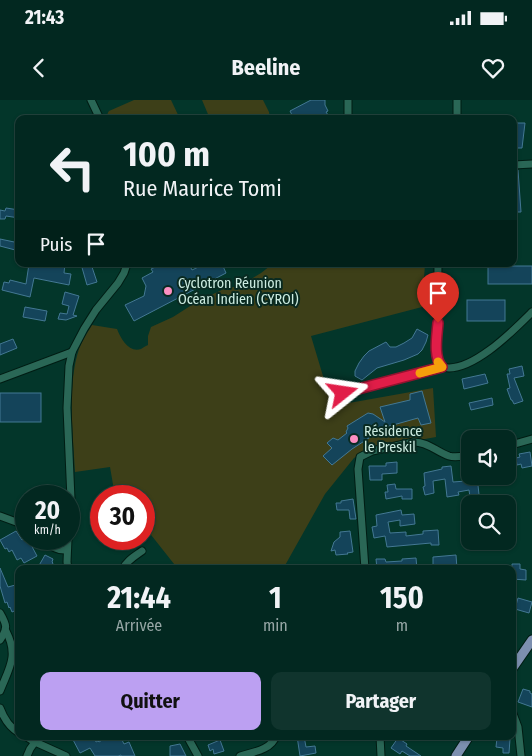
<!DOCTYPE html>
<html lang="fr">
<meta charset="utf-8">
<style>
body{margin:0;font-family:"Fira Sans Condensed",sans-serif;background:#10342d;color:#f1f3f6;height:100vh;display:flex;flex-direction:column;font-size:19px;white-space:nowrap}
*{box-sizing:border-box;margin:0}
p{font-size:16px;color:#96a6a5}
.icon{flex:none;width:28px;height:28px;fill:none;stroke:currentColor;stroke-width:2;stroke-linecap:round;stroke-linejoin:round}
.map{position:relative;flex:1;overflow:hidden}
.side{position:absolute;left:15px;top:465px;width:501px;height:175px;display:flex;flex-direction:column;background:#022820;border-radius:10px;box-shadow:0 1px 4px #0004,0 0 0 1px #23443e}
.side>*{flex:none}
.hud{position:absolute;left:15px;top:15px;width:502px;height:152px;border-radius:10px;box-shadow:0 1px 4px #0004,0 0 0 1px #23443e;background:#022820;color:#f1f3f6;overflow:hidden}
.controls{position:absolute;left:461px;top:330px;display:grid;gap:10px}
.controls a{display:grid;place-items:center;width:55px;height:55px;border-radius:10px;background:#022820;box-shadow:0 1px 4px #0004,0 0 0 1px #23443e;font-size:25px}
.speed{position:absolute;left:15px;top:385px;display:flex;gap:10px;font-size:25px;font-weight:700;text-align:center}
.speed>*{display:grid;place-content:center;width:65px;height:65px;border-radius:50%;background:#022820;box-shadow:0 1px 4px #0004,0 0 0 1px #23443e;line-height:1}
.speed small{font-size:12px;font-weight:400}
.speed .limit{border:8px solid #d22;background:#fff;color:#111}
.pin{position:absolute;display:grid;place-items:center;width:42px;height:42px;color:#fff;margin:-51px -21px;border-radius:50% 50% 50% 0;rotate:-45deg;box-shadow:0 0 5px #0007}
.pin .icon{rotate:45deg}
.me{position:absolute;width:55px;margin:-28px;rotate:75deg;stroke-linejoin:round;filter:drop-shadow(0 0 4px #0008)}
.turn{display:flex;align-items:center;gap:18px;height:105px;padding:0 25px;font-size:22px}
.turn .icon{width:65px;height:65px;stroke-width:2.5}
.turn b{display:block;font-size:35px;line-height:42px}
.then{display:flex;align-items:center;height:48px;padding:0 25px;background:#0003;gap:10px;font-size:19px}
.eta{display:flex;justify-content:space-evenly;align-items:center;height:85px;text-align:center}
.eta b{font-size:30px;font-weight:700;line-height:35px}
.action{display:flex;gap:10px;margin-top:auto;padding:10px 25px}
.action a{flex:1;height:58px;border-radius:10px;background:#bca0f2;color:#111;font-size:20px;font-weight:700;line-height:58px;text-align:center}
.action a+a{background:#10342d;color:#f1f3f6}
.status{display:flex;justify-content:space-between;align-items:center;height:35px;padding:0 25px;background:#022820;direction:ltr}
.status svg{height:14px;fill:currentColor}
header{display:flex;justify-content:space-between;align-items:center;height:65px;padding:0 25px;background:#022820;font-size:22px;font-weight:700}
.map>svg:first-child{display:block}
</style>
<div class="status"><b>21:43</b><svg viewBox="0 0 49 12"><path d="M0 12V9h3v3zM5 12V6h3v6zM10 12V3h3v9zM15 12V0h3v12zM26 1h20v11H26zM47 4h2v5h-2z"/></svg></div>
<header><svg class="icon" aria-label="back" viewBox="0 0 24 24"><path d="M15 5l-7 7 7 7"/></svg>Beeline<svg class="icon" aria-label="heart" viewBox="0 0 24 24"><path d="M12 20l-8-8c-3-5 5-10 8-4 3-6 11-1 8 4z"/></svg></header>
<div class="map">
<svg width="532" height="656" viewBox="0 0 532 656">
<rect width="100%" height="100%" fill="#03362a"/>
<!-- green -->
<g fill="#3d3f18">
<path d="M 134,0 L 171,0 L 180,19 L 108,19 C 107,15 107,14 109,11 Z"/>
<polygon points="202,0 263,0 269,12 270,19 210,19"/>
<path d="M 271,164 L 425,164 L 422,207 L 311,236 L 332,306 L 433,288 L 436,337 L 371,349 L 354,358 L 325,394 L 283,469 L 178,469 L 144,426 L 144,396 L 115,396 L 110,367 L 75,372 C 73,334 67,285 79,249 C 82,241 87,233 92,225 L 117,229 C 121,239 129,253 141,249 C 143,248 145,246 148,245 L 148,236 L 151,227 L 173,217 L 198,201 L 226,188 L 240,186 L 261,173 L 270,166 Z"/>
</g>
<!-- building -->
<g fill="#14445a" stroke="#437893">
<polygon points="311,0 325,0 325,5 328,11 326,12 328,15 321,19 294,19 290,11"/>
<polygon points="514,23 525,23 522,48 514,48"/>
<polygon points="514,70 518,70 521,112 514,112"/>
<polygon points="6,108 19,110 19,118 6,116 5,119 0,119 0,110 5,111"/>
<polygon points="0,139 19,143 19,151 0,146"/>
<polygon points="29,164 65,164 64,173 71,174 69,185 34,178 30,197 2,190 4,182 9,183 10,180 26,184"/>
<polygon points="81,164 91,164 97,182 87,185"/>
<polygon points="162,164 189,164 192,170 205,164 222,164 226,173 134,221 125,205 144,196 146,186 142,178 153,172 151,169"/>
<rect x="488" y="166" width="44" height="18"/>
<polygon points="65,192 79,196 73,215 77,216 66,220 58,219 60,213 67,214 69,206 62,204"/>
<rect x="467" y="200" width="38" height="21"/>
<polygon points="25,207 47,211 45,221 23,217"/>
<polygon points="417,229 428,235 426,242 422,250 418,254 404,260 377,268 362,280 355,276 355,271 359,263 364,256 369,251 386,242 390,247 396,247 404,243 412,238"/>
<polygon points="13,239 17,248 0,255 0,244"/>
<polygon points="522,266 524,276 514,278 523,301 514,304 512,300 511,300 507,289 510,288 507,274 510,274 509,269"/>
<polygon points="485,274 488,283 464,289 462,279"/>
<polygon points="422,291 431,323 421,325 418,318 386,327 352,349 332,365 323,356 332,348 327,343 333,338 338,340 347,333 346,332 348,328 347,326 368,313 373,314 385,322 380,307 410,300 410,294"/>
<rect x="0" y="293" width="41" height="29"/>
<polygon points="492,298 493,305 471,310 469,303"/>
<polygon points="530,352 532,366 522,368 521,364 517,365 516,358 520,357 519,354"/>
<polygon points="397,362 397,373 382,374 382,380 370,380 369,366 386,366 386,363"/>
<polygon points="451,366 453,382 466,381 464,372 470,371 470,376 477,376 480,404 471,404 469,390 458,392 459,395 447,397 445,379 433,381 434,393 425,395 423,387 425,386 424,373 442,369 442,367"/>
<polygon points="395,384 396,389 412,389 412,399 402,399 402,396 386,399 385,392 388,392 387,385"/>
<polygon points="353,399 356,419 350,419 349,410 337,410 336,403 341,403 341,401"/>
<polygon points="401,410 402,415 414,414 415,424 400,426 400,420 388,422 390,433 406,432 406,436 423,434 423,431 438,430 439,445 431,445 431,443 387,447 385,436 374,438 372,427 377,426 376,415"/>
<polygon points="16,431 22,440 25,438 27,443 29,441 37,456 24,463 21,458 17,460 12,450 9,452 7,448 5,449 0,440"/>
<polygon points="350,431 353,452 347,453 348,454 336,455 335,450 331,451 334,442 340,437 340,432"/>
<polygon points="45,455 53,459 52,462 53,463 50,469 37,469"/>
<polygon points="456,455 457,469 433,469 433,457"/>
<polygon points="416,458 417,469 377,469 376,459 385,459 386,462 402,461 402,459"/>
<polygon points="512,464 520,464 520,469 526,470 526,480 512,479"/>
<polygon points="0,468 8,487 19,484 19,509 12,512 10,507 9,508 7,502 5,503 0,486"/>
<polygon points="518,498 532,502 529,513 515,509"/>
<polygon points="523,589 530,591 530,593 532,594 532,607 518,602"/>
<polygon points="71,636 93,636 96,642 98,641 99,642 109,636 120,636 124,644 129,642 135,656 121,656 121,655 118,656 95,656 90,648 80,653"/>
<polygon points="297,636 304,636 306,647 315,646 316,653 300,656"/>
<polygon points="398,638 407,644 406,646 421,656 410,656 402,651 400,654 391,648"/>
<polygon points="497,638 510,639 509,653 503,653 503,648 496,647"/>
<polygon points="220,640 224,651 214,654 213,649 210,651 208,645"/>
<polygon points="180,644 186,656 170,656 170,646"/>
</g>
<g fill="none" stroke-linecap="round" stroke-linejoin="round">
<defs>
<g id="minor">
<polyline points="91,0 100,19"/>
<polyline points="348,19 348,0"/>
<polyline points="457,19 457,0"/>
<polyline points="514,65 532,64"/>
<polyline points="438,164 437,257 438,263 442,267"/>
<polyline points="0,279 72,252"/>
<path d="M 343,293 L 442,267 C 470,275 514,230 532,212"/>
<polyline points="508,346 532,339"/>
<polyline points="0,416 19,423 26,428"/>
<polyline points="69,434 71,399 67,308 69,266 72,252 84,229 96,210 118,183 124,173 127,164"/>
<path d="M 42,439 C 50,445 56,451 67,450"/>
<polyline points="68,469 67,462 68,439"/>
<path d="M 123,469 C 126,461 135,456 142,451"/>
<path d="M 365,469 L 358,369 L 360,357 L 372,351 L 414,342 C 428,342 437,352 449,356 C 456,358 463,356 470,355"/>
<path d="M 0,513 C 7,525 8,528 0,540"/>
<path d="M 0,591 C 9,568 19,556 6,531"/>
<path d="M 0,608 C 4,619 9,627 19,633"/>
<polyline points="512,611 518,627 521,656"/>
<polyline points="25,636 35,642 66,656"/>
<polyline points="187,636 198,656"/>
<polyline points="380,636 381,656"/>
<polyline points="27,656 30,649 35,642"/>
<path d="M 240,656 C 253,652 271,650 276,636"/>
</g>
<g id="major">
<polyline points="512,569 532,540"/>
<polyline points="456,656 469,636"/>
</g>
</defs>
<!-- minor casing -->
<use href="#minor" stroke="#001c13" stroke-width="9"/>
<!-- major casing -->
<use href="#major" stroke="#001c13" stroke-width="11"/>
<!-- minor -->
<use href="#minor" stroke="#2a6756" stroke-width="7"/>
<!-- major -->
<use href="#major" stroke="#7c8faf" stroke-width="9"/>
</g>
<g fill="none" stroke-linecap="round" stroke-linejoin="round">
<defs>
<path id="route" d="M 343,293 L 442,267 C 433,257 437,236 438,223"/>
</defs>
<!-- route casing -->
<use href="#route" stroke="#92132f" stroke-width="12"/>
<!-- route -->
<use href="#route" stroke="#e11d48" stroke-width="9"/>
<!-- slow -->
<polyline stroke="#f59e0b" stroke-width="9" points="420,273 442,267 438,262"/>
</g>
<!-- markers -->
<g fill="#fc8fc2" stroke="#092a21" stroke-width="2">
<circle cx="168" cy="191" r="5"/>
<circle cx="354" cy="339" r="5"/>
</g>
<g text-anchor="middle" stroke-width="4" stroke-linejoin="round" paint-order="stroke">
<!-- poi labels -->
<g font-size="14" fill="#cdece1" stroke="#092a21" text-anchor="start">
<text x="178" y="188">Cyclotron Réunion<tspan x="178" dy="16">Océan Indien (CYROI)</tspan></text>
<text x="364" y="336">Résidence<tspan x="364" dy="16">le Preskil</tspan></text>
</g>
</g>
</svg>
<div class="controls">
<a><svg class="icon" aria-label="sound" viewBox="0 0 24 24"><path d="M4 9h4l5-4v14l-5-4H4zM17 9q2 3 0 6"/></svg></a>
<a><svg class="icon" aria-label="search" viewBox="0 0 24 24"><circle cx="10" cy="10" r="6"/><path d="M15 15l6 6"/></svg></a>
</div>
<div class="speed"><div>20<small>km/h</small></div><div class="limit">30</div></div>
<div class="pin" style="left:438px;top:223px;background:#d93025"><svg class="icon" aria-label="arrive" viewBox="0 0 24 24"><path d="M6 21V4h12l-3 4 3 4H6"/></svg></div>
<svg class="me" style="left:343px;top:293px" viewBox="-20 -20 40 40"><path d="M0-17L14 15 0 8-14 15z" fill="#e11d48" stroke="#fff" stroke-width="4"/></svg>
<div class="hud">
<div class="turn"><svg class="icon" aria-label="left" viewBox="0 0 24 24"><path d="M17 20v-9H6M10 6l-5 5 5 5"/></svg><div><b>100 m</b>Rue Maurice Tomi</div></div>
<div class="then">Puis<svg class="icon" aria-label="arrive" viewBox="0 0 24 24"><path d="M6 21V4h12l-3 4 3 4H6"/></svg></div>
</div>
<section class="side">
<div class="eta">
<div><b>21:44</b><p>Arrivée</p></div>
<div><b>1</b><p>min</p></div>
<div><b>150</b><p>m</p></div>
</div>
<div class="action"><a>Quitter</a><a>Partager</a></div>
</section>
</div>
